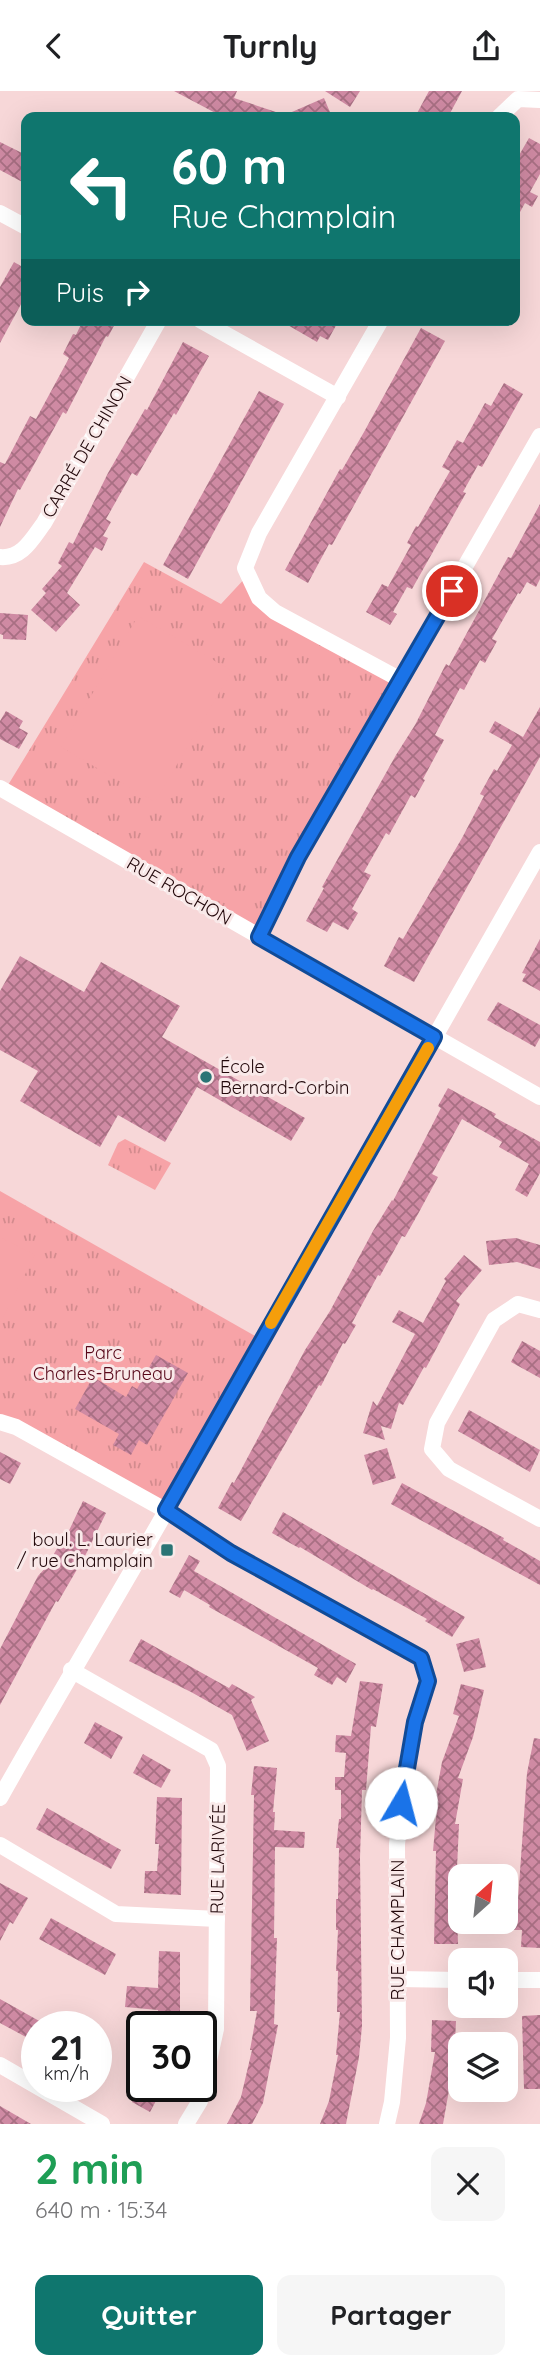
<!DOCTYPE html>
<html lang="fr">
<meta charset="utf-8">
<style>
body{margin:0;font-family:Quicksand,sans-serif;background:#f6f6f6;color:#202124;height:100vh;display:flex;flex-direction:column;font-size:26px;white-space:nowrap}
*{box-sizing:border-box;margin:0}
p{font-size:23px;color:#757577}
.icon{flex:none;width:38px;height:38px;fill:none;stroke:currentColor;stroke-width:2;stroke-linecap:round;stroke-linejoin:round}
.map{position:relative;height:2033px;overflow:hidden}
.drawer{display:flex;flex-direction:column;background:#fff;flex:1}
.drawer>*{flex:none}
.top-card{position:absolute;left:21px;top:21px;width:499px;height:214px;border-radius:14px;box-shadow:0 7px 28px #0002;background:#0f766e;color:#fff;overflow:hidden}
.needle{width:46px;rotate:27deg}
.buttons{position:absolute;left:448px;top:1773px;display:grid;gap:14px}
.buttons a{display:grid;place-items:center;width:70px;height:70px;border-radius:14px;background:#fff;box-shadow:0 7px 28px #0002;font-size:35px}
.speed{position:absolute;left:21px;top:1920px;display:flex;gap:14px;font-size:35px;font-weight:700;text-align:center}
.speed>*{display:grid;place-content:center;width:91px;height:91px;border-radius:50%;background:#fff;box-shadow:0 7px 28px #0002;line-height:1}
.speed small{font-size:18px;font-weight:400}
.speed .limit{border:4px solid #111;border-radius:10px;background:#fff;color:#111}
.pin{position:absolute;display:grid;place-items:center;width:60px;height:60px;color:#fff;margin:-30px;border:4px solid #fff;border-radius:50%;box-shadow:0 2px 7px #0007}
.me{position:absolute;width:77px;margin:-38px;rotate:8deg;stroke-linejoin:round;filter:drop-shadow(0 0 5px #0008)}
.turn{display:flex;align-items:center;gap:24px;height:147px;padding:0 35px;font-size:32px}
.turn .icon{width:91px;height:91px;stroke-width:2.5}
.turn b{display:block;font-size:49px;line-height:60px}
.then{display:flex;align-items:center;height:66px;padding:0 35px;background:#0003;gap:14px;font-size:26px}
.round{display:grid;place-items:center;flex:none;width:74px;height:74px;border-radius:14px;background:#f6f6f6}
.headline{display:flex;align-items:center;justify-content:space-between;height:119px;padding:0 35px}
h1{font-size:42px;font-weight:700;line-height:52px;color:#1e9e55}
.button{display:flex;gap:14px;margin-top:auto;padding:14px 35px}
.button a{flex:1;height:80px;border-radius:14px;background:#0f766e;color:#fff;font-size:28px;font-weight:700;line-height:80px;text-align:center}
.button a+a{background:#f6f6f6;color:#202124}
header{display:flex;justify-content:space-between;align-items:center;height:91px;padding:0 35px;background:#fff;font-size:32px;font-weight:700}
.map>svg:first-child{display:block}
</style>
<header><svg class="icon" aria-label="back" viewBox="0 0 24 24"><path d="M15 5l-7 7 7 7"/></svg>Turnly<svg class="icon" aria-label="share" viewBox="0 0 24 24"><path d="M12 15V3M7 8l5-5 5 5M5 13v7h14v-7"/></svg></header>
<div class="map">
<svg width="540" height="2033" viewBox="0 0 540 2033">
<defs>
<pattern id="grass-tufts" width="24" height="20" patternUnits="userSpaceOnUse" patternTransform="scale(1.75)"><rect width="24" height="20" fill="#f7a3a7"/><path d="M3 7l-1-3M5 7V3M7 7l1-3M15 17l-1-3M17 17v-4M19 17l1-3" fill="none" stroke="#d38b8e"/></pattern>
<pattern id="building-cross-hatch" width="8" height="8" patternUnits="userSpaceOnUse" patternTransform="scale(1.75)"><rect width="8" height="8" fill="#cf8aa3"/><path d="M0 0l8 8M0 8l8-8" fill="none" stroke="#a86f83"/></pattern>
</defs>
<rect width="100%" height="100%" fill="#f7d7d8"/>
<!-- grass -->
<g fill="url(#grass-tufts)">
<polygon points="144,471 221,513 248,484 259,506 397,587 256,845 5,699"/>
<polygon points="125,1048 171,1072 155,1099 108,1074 118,1052"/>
<polygon points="0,1100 262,1249 165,1419 0,1331"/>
</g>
<!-- garden -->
<g fill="#f7a3a7">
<polygon points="138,525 232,580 155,711 61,656"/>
<polygon points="0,1146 35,1164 0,1232"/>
</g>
<!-- building -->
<g fill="url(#building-cross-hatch)">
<polygon points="174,0 237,0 234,7 285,24 324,7 332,26 223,26"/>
<polygon points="325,0 360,0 350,16"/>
<polygon points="429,0 462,0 448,26 415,26"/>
<polygon points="529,47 540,53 540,83 530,101 538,105 532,116 525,112 514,132 514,73"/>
<polygon points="0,51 26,64 26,93 0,79"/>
<polygon points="14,171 26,178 26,204 0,252 0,196"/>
<polygon points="83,229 117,229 108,246 106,245 66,323 63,321 20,399 18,398 0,436 0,371 5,373 30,325 36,328 69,267 63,263 73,243 76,244"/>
<polygon points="279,229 339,229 328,249 320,245 317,251"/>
<polygon points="421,237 445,250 332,454 329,453 308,492 285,479 340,378 342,379 364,341"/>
<polygon points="183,251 209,265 176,324 174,322 137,385 132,382 106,428 111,431 103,445 108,447 102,460 95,456 67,502 80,514 56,541 31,519 46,502 42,498 62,475 58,472 69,451 73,453 108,382 145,318 147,319"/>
<polygon points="504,292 523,303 482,376 478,374 463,401 466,402 412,498 407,496 393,521 397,523 390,534 366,521 382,493 388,496 411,454 407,452 416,435 418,436 450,380 442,376 457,349 463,352 485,312 491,315"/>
<polygon points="259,300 284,313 188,488 163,474"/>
<polygon points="540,413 540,488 536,496 527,491 520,503 518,502 492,548 497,550 485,572 480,569 464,599 460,597 435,644 444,649 423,688 425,689 415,707 411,704 389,744 386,742 364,781 371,784 352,818 358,822 348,839 333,831 327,841 306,830 324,797 322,796 396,664 415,634 446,573 449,575 508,466 511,467"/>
<polygon points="0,522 28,524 26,549 3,548 3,544 0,543"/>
<polygon points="540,616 540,666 414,891 384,875 399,846 403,848 462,747 484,705 480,703 494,678 497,680 512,654 489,641 495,630 523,646"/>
<polygon points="6,620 23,630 19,637 28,642 19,658 0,648 0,630"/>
<polygon points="540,848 540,900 522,890 526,883 522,882"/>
<polygon points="20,865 84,901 101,871 180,915 162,946 305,1027 291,1050 197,996 165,1051 118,1024 100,1056 20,1010 38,980 0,959 0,900"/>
<polygon points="498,911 540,934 540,947 535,956 487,929"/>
<polygon points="448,997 496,1023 494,1026 540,1051 540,1082 527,1106 515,1099 529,1073 499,1056 502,1051 462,1028 432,1083 438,1086 418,1123 405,1146 402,1145 380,1185 378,1184 352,1232 356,1234 345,1253 343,1252 321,1295 319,1294 241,1430 218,1417 232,1391 234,1392 305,1259 330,1220 373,1140 392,1109 393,1110 441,1017 438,1015"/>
<polygon points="516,1147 540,1154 540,1178 517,1171 489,1174 486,1150"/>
<polygon points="464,1164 482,1179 456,1210 460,1213 426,1277 424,1276 403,1314 399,1312 391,1338 381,1335 385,1349 363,1342 373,1310 377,1315 415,1243 392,1231 399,1219 423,1232 446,1190 444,1188"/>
<polygon points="522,1250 540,1260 540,1287 511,1271"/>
<polygon points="156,1264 188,1282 147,1354 139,1349 131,1364 113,1354 119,1343 75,1318 93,1286 126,1306 132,1295 137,1298"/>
<polygon points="469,1319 540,1359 530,1381 458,1340"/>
<polygon points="387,1357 396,1387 373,1394 364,1364"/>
<polygon points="0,1361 21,1372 10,1393 0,1388"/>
<polygon points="402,1392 504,1447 503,1449 540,1470 540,1494 391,1413"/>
<polygon points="83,1410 106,1422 86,1463 58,1511 56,1510 0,1614 0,1558 38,1485 47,1475 63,1447 65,1448"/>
<polygon points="283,1421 465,1526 452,1546 425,1530 427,1528 373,1498 372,1499 300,1456 299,1457 272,1442"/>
<polygon points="189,1464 200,1470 194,1480 356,1573 346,1592 337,1586 332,1594 314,1584 318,1577 209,1516 210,1514 184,1499 180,1507 169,1501"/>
<polygon points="479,1547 486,1576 464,1581 456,1553"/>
<polygon points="141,1548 229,1597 232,1593 255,1606 251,1609 269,1650 247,1660 232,1624 191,1601 129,1570"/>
<polygon points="360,1590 383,1593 376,1636 371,1635 366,1699 362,1699 360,1767 362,1935 359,1966 346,2033 320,2033 329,2010 338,1964 336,1964 340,1921 337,1921 338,1880 336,1880 338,1839 336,1839 336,1808 338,1808 339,1757 336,1757 339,1728 341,1728 341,1699 335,1699 335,1686 344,1686 346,1662 335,1661 336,1644 351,1645"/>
<polygon points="461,1593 484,1599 473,1646 458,1687 463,1688 455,1733 459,1733 455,1822 457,1822 458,1853 434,1853 436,1760 433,1760 437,1715 434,1715 442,1671 459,1625 453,1623"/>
<polygon points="95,1631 123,1646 111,1668 84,1652"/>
<polygon points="534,1647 540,1648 540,1857 521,1856 522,1839 509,1839 509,1823 517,1823 527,1682"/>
<polygon points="143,1663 171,1679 161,1697 133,1682"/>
<polygon points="254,1675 277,1677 273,1721 275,1721 274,1739 305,1741 304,1757 275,1756 274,1847 277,1847 274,1933 278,1934 263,2012 252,2033 227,2033 241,2006 252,1959 250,1959 257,1920 250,1920 254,1704 251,1704"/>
<polygon points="157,1706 182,1707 181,1804 144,1802 145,1780 157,1780 159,1753 155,1753"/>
<polygon points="47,1717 121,1759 111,1778 36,1738"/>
<polygon points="0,1792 28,1807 13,1833 10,1831 0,1850"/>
<polygon points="51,1827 116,1863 105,1884 39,1848"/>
<polygon points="159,1860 180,1861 180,1935 157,1934 158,1919 125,1916 127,1895 158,1897"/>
<polygon points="0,1908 50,1936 37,1936 37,1952 0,1932"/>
<polygon points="540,1924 540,1998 524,1998 522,1925"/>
<polygon points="432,1929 456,1930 454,1971 443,2033 419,2033 426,2012 435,1961 431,1961"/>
<polygon points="140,1995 164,1995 150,2021 132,2011"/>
<polygon points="0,2015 31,2033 0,2033"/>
</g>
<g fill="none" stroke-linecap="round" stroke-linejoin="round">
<!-- minor -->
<g stroke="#fff" stroke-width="16">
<polyline points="499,26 518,8 540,9"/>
<polyline points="0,122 26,136"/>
<polyline points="200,229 338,306"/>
<polyline points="381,229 259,442 245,477 259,507 275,521 401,589"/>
<path d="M 0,466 C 22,468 32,448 44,432 L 159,229"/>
<polyline points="0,697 540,1006"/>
<polyline points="259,846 298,766 540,345"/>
<polyline points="540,1219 518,1213 494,1229 437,1332 432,1358 449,1378 540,1428"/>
<polyline points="0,1331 16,1336 165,1419 231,1462 421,1567 428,1590 415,1631 407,1672 397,1753 398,1947 392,2011 387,2033"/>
<polyline points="71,1579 211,1659 218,1675 216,1938 200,2010 186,2033"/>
<path d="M 0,1707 C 78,1568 163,1432 238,1291 L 540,761"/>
<polyline points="0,1754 116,1823 217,1828"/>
<polyline points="398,1888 460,1889"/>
<polyline points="506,1889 540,1889"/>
<polyline points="0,1974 102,2033"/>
</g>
</g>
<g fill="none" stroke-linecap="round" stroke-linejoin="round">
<defs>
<polyline id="route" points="401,1712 415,1631 428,1590 421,1567 231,1462 166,1419 434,946 259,846 298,766 452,500"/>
</defs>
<!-- route casing -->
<use href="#route" stroke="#114b97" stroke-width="18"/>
<!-- route -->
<use href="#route" stroke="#1a73e8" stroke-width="12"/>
<!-- slow -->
<polyline stroke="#f59e0b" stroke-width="12" points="271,1232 428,957"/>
</g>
<!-- markers -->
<g fill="#2a7475" stroke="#f9e9e9" stroke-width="2.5">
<circle cx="206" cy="986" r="7"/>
<rect x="160" y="1452" width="14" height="14" rx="3.5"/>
</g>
<g text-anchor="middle" stroke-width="6" stroke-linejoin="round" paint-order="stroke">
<!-- street labels -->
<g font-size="18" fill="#21070a" stroke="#f9e9e9">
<text transform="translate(87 356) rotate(-60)" y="6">CARRÉ DE CHINON</text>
<text transform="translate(179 800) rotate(30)" y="6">RUE ROCHON</text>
<text transform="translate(218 1768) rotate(-89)" y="6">RUE LARIVÉE</text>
<text transform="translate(398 1839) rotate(-90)" y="6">RUE CHAMPLAIN</text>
</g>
<!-- poi labels -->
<g font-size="18" fill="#21070a" stroke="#f9e9e9" text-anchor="start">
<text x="220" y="982">École<tspan x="220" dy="21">Bernard-Corbin</tspan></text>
<text x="153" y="1455" text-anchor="end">boul. L. Laurier<tspan x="153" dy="21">/ rue Champlain</tspan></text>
</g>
<!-- park labels -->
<g font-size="18" fill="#580719" stroke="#f9e9e9">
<text x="103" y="1268">Parc<tspan x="103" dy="21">Charles-Bruneau</tspan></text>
</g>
</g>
</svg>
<div class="buttons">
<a><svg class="needle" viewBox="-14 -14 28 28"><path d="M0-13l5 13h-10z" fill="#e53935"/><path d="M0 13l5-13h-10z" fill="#757577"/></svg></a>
<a><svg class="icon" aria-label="sound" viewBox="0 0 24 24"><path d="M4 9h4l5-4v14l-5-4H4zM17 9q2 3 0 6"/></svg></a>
<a><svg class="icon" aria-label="layers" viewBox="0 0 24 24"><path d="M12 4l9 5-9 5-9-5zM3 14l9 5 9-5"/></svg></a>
</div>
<div class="speed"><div>21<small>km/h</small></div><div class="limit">30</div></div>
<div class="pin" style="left:452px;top:500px;background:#d93025"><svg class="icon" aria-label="arrive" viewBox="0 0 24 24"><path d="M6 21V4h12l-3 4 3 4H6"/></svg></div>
<svg class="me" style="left:401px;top:1712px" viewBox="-20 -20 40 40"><circle r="19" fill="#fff"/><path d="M0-13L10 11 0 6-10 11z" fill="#1a73e8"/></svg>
<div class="top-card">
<div class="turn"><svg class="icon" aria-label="left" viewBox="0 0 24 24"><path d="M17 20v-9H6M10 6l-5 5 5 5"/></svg><div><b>60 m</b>Rue Champlain</div></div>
<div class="then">Puis<svg class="icon" aria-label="right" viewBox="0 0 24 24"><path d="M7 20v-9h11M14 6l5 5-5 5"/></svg></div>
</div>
</div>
<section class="drawer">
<div class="headline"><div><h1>2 min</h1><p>640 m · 15:34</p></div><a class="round"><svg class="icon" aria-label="close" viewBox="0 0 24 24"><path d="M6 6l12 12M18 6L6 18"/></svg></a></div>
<div class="button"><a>Quitter</a><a>Partager</a></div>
</section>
